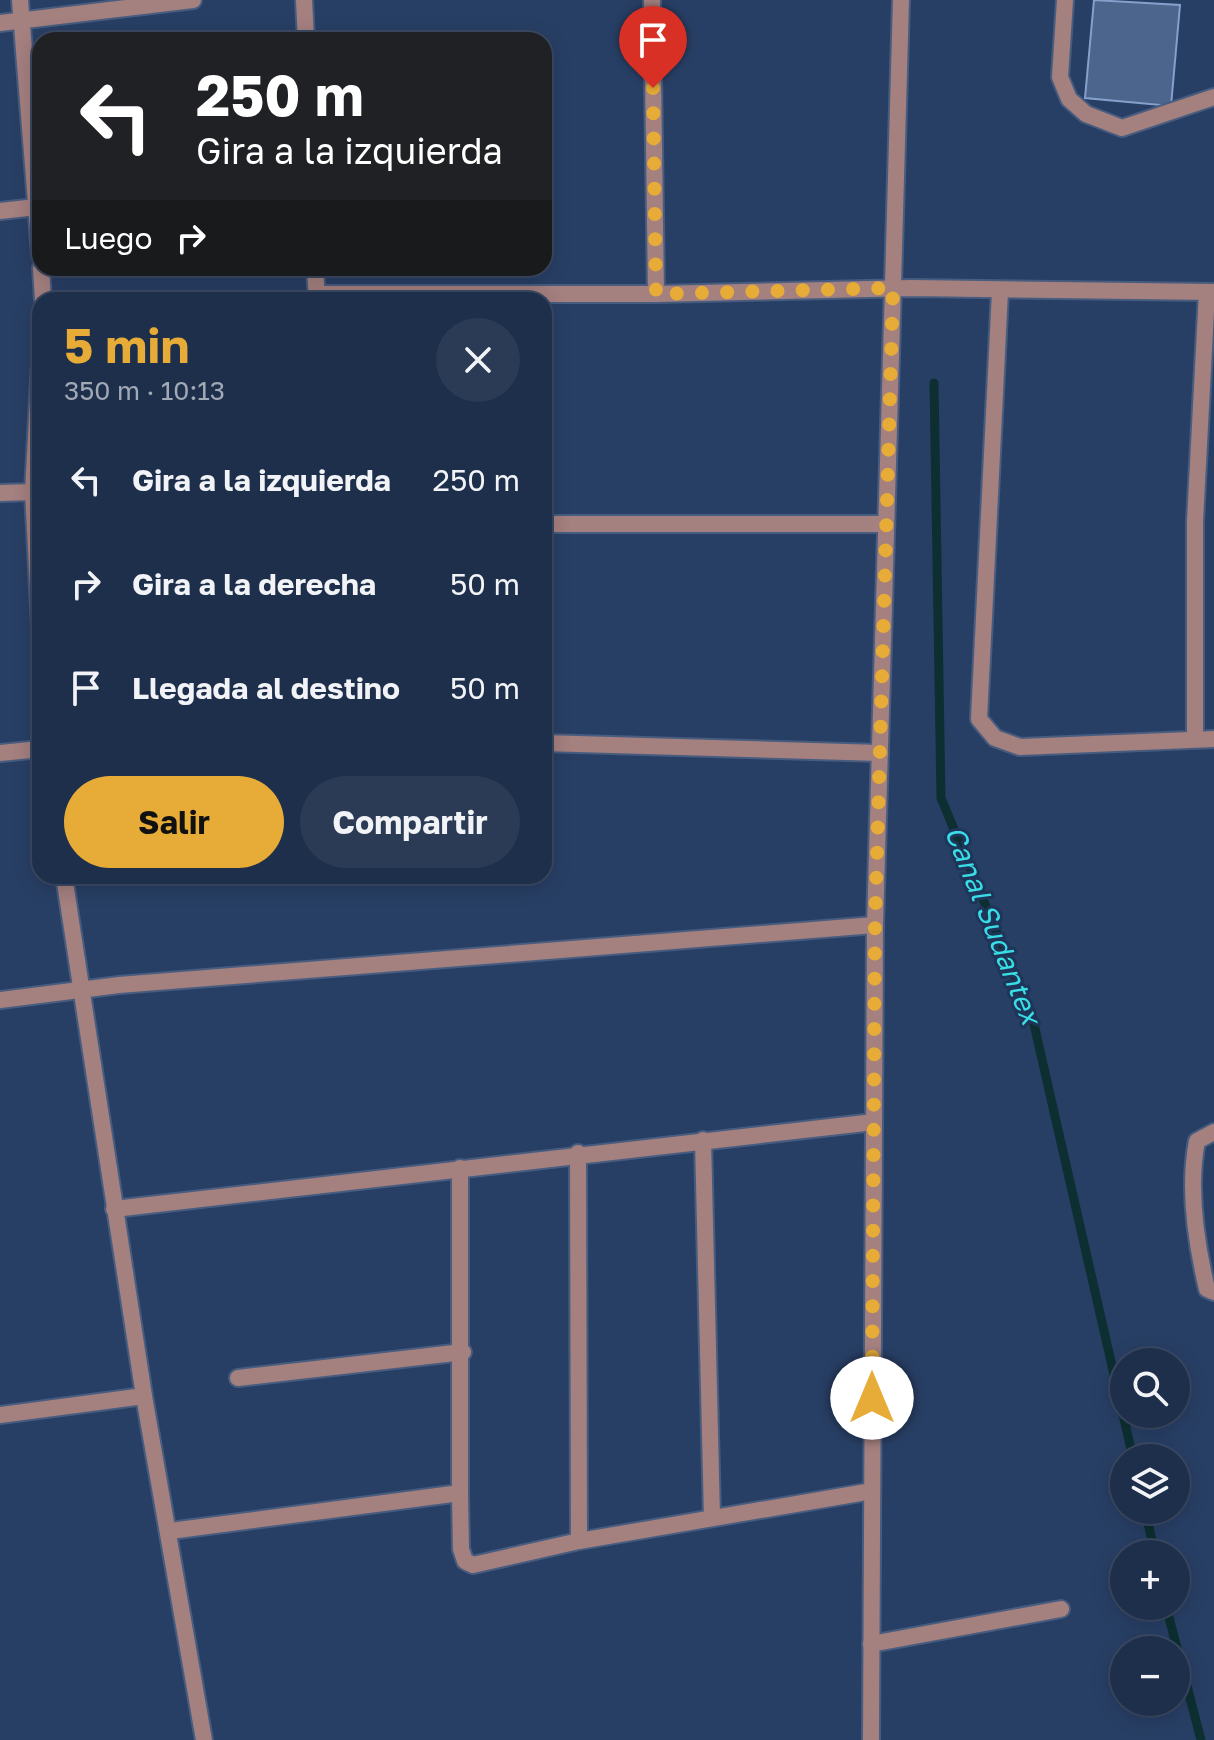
<!DOCTYPE html>
<html lang="es">
<meta charset="utf-8">
<style>
body{margin:0;font-family:"Golos Text",sans-serif;background:#2b3b56;color:#f1f3f6;height:100vh;display:flex;flex-direction:column;font-size:30px;white-space:nowrap}
*{box-sizing:border-box;margin:0}
p{font-size:26px;color:#a1a9b5}
.icon{flex:none;width:44px;height:44px;fill:none;stroke:currentColor;stroke-width:2;stroke-linecap:round;stroke-linejoin:round}
.map{position:relative;flex:1;overflow:hidden}
.drawer{position:absolute;left:32px;top:292px;width:520px;height:592px;display:flex;flex-direction:column;background:#1e2f4c;border-radius:24px;box-shadow:0 4px 20px #0003,0 0 0 2px #3c4a64}
.drawer>*{flex:none}
.guide{position:absolute;left:32px;top:32px;width:520px;height:244px;border-radius:24px;box-shadow:0 4px 20px #0003,0 0 0 2px #3c4a64;background:#202124;color:#fff;overflow:hidden}
.tools{position:absolute;left:1110px;top:1348px;display:grid;gap:16px}
.tools a{display:grid;place-items:center;width:80px;height:80px;border-radius:50%;background:#1e2f4c;box-shadow:0 4px 20px #0003,0 0 0 2px #3c4a64;font-size:40px}
.pin{position:absolute;display:grid;place-items:center;width:68px;height:68px;color:#fff;margin:-82px -34px;border-radius:50% 50% 50% 0;rotate:-45deg;box-shadow:0 0 8px #0007}
.pin .icon{rotate:45deg}
.me{position:absolute;width:88px;margin:-44px;rotate:0deg;stroke-linejoin:round;filter:drop-shadow(0 0 6px #0008)}
.turn{display:flex;align-items:center;gap:28px;height:168px;padding:0 32px;font-size:36px}
.turn .icon{width:104px;height:104px;stroke-width:2.5}
.turn b{display:block;font-size:56px;line-height:68px}
.then{display:flex;align-items:center;height:76px;padding:0 32px;background:#0003;gap:16px;font-size:30px}
.round{display:grid;place-items:center;flex:none;width:84px;height:84px;border-radius:42px;background:#2b3b56}
.overview{display:flex;align-items:center;justify-content:space-between;height:136px;padding:0 32px}
h1{font-size:48px;font-weight:700;line-height:60px;color:#e7ac37}
.button{display:flex;gap:16px;margin-top:auto;padding:16px 32px}
.button a{flex:1;height:92px;border-radius:48px;background:#e7ac37;color:#111;font-size:32px;font-weight:700;line-height:92px;text-align:center}
.button a+a{background:#2b3b56;color:#f1f3f6}
ul{padding:0;list-style:none}
li{display:flex;align-items:center;gap:24px;height:104px;padding:0 32px}
li div{flex:1}
li b{display:block;font-size:30px}
li em{font-style:normal}
.map>svg:first-child{display:block}
</style>
<div class="map">
<svg width="1214" height="1740" viewBox="0 0 1214 1740">
<rect width="100%" height="100%" fill="#283f65"/>
<g fill="none" stroke-linecap="round" stroke-linejoin="round">
<!-- stream -->
<g stroke="#0d2f31" stroke-width="9">
<polyline points="934,383 941,798 1033,1020 1133,1458"/>
<polyline points="1145,1510 1155,1554"/>
<polyline points="1166,1606 1201,1740"/>
</g>
</g>
<!-- building -->
<polygon fill="#4c658d" stroke="#85a0cb" stroke-width="2" points="1094,0 1180,5 1171,106 1085,98"/>
<g fill="none" stroke-linecap="round" stroke-linejoin="round">
<defs>
<polyline id="lane" points="0,211 36,207"/>
<g id="street">
<polyline points="20,0 40,254"/>
<polyline points="304,0 306,40"/>
<polyline points="652,0 656,294"/>
<polyline points="1065,0 1060,77 1069,99 1086,114 1122,128 1214,97"/>
<polyline points="0,23 193,0"/>
<polyline points="41,268 43,300"/>
<polyline points="315,268 317,300"/>
<polyline points="1000,291 979,719 995,738 1020,747 1214,739"/>
<polyline points="316,294 656,294 912,288 1214,292"/>
<polyline points="40,363 33,492 40,626"/>
<polyline points="0,493 33,492"/>
<polyline points="544,524 886,524"/>
<polyline points="1195,739 1195,521 1207,292"/>
<polyline points="544,743 880,753"/>
<polyline points="0,753 40,749"/>
<polyline points="64,876 144,1396 204,1740"/>
<polyline points="0,1000 119,985 875,925"/>
<path d="M 1214,1132 L 1197,1141 C 1188,1187 1196,1243 1207,1289 L 1214,1292"/>
<polyline points="703,1140 712,1517"/>
<polyline points="578,1153 579,1541"/>
<polyline points="460,1168 460,1493 461,1549 465,1561 473,1565 579,1541 872,1491"/>
<polyline points="114,1209 874,1122"/>
<polyline points="238,1378 463,1352"/>
<polyline points="0,1415 144,1396"/>
<polyline points="170,1531 460,1493"/>
<polyline points="871,1644 1061,1609"/>
<polyline points="871,1740 875,925 901,0"/>
</g>
</defs>
<!-- lane casing -->
<use href="#lane" stroke="#475c7f" stroke-width="20"/>
<!-- street casing -->
<use href="#street" stroke="#475c7f" stroke-width="20"/>
<!-- lane -->
<use href="#lane" stroke="#a4807f" stroke-width="16"/>
<!-- street -->
<use href="#street" stroke="#a4807f" stroke-width="16"/>
</g>
<g fill="none" stroke-linecap="round" stroke-linejoin="round">
<!-- route -->
<polyline stroke="#e7ac37" stroke-width="14" stroke-dasharray="0 25.2" points="653,88 656,294 893,288 875,925 872,1398"/>
</g>
<g text-anchor="middle" stroke-width="6" stroke-linejoin="round" paint-order="stroke">
<!-- water labels -->
<g font-size="28" font-style="italic" fill="#39dde5" stroke="#1e3559">
<text transform="translate(993 925) rotate(68)" y="10">Canal Sudantex</text>
</g>
</g>
</svg>
<div class="tools">
<a><svg class="icon" aria-label="search" viewBox="0 0 24 24"><circle cx="10" cy="10" r="6"/><path d="M15 15l6 6"/></svg></a>
<a><svg class="icon" aria-label="layers" viewBox="0 0 24 24"><path d="M12 4l9 5-9 5-9-5zM3 14l9 5 9-5"/></svg></a>
<a>+</a>
<a>−</a>
</div>
<div class="pin" style="left:653px;top:88px;background:#d93025"><svg class="icon" aria-label="arrive" viewBox="0 0 24 24"><path d="M6 21V4h12l-3 4 3 4H6"/></svg></div>
<svg class="me" style="left:872px;top:1398px" viewBox="-20 -20 40 40"><circle r="19" fill="#fff"/><path d="M0-13L10 11 0 6-10 11z" fill="#e7ac37"/></svg>
<div class="guide">
<div class="turn"><svg class="icon" aria-label="left" viewBox="0 0 24 24"><path d="M17 20v-9H6M10 6l-5 5 5 5"/></svg><div><b>250 m</b>Gira a la izquierda</div></div>
<div class="then">Luego<svg class="icon" aria-label="right" viewBox="0 0 24 24"><path d="M7 20v-9h11M14 6l5 5-5 5"/></svg></div>
</div>
<section class="drawer">
<div class="overview"><div><h1>5 min</h1><p>350 m · 10:13</p></div><a class="round"><svg class="icon" aria-label="close" viewBox="0 0 24 24"><path d="M6 6l12 12M18 6L6 18"/></svg></a></div>
<ul>
<li><svg class="icon" aria-label="left" viewBox="0 0 24 24"><path d="M17 20v-9H6M10 6l-5 5 5 5"/></svg><div><b>Gira a la izquierda</b></div><em>250 m</em></li>
<li><svg class="icon" aria-label="right" viewBox="0 0 24 24"><path d="M7 20v-9h11M14 6l5 5-5 5"/></svg><div><b>Gira a la derecha</b></div><em>50 m</em></li>
<li><svg class="icon" aria-label="arrive" viewBox="0 0 24 24"><path d="M6 21V4h12l-3 4 3 4H6"/></svg><div><b>Llegada al destino</b></div><em>50 m</em></li>
</ul>
<div class="button"><a>Salir</a><a>Compartir</a></div>
</section>
</div>
